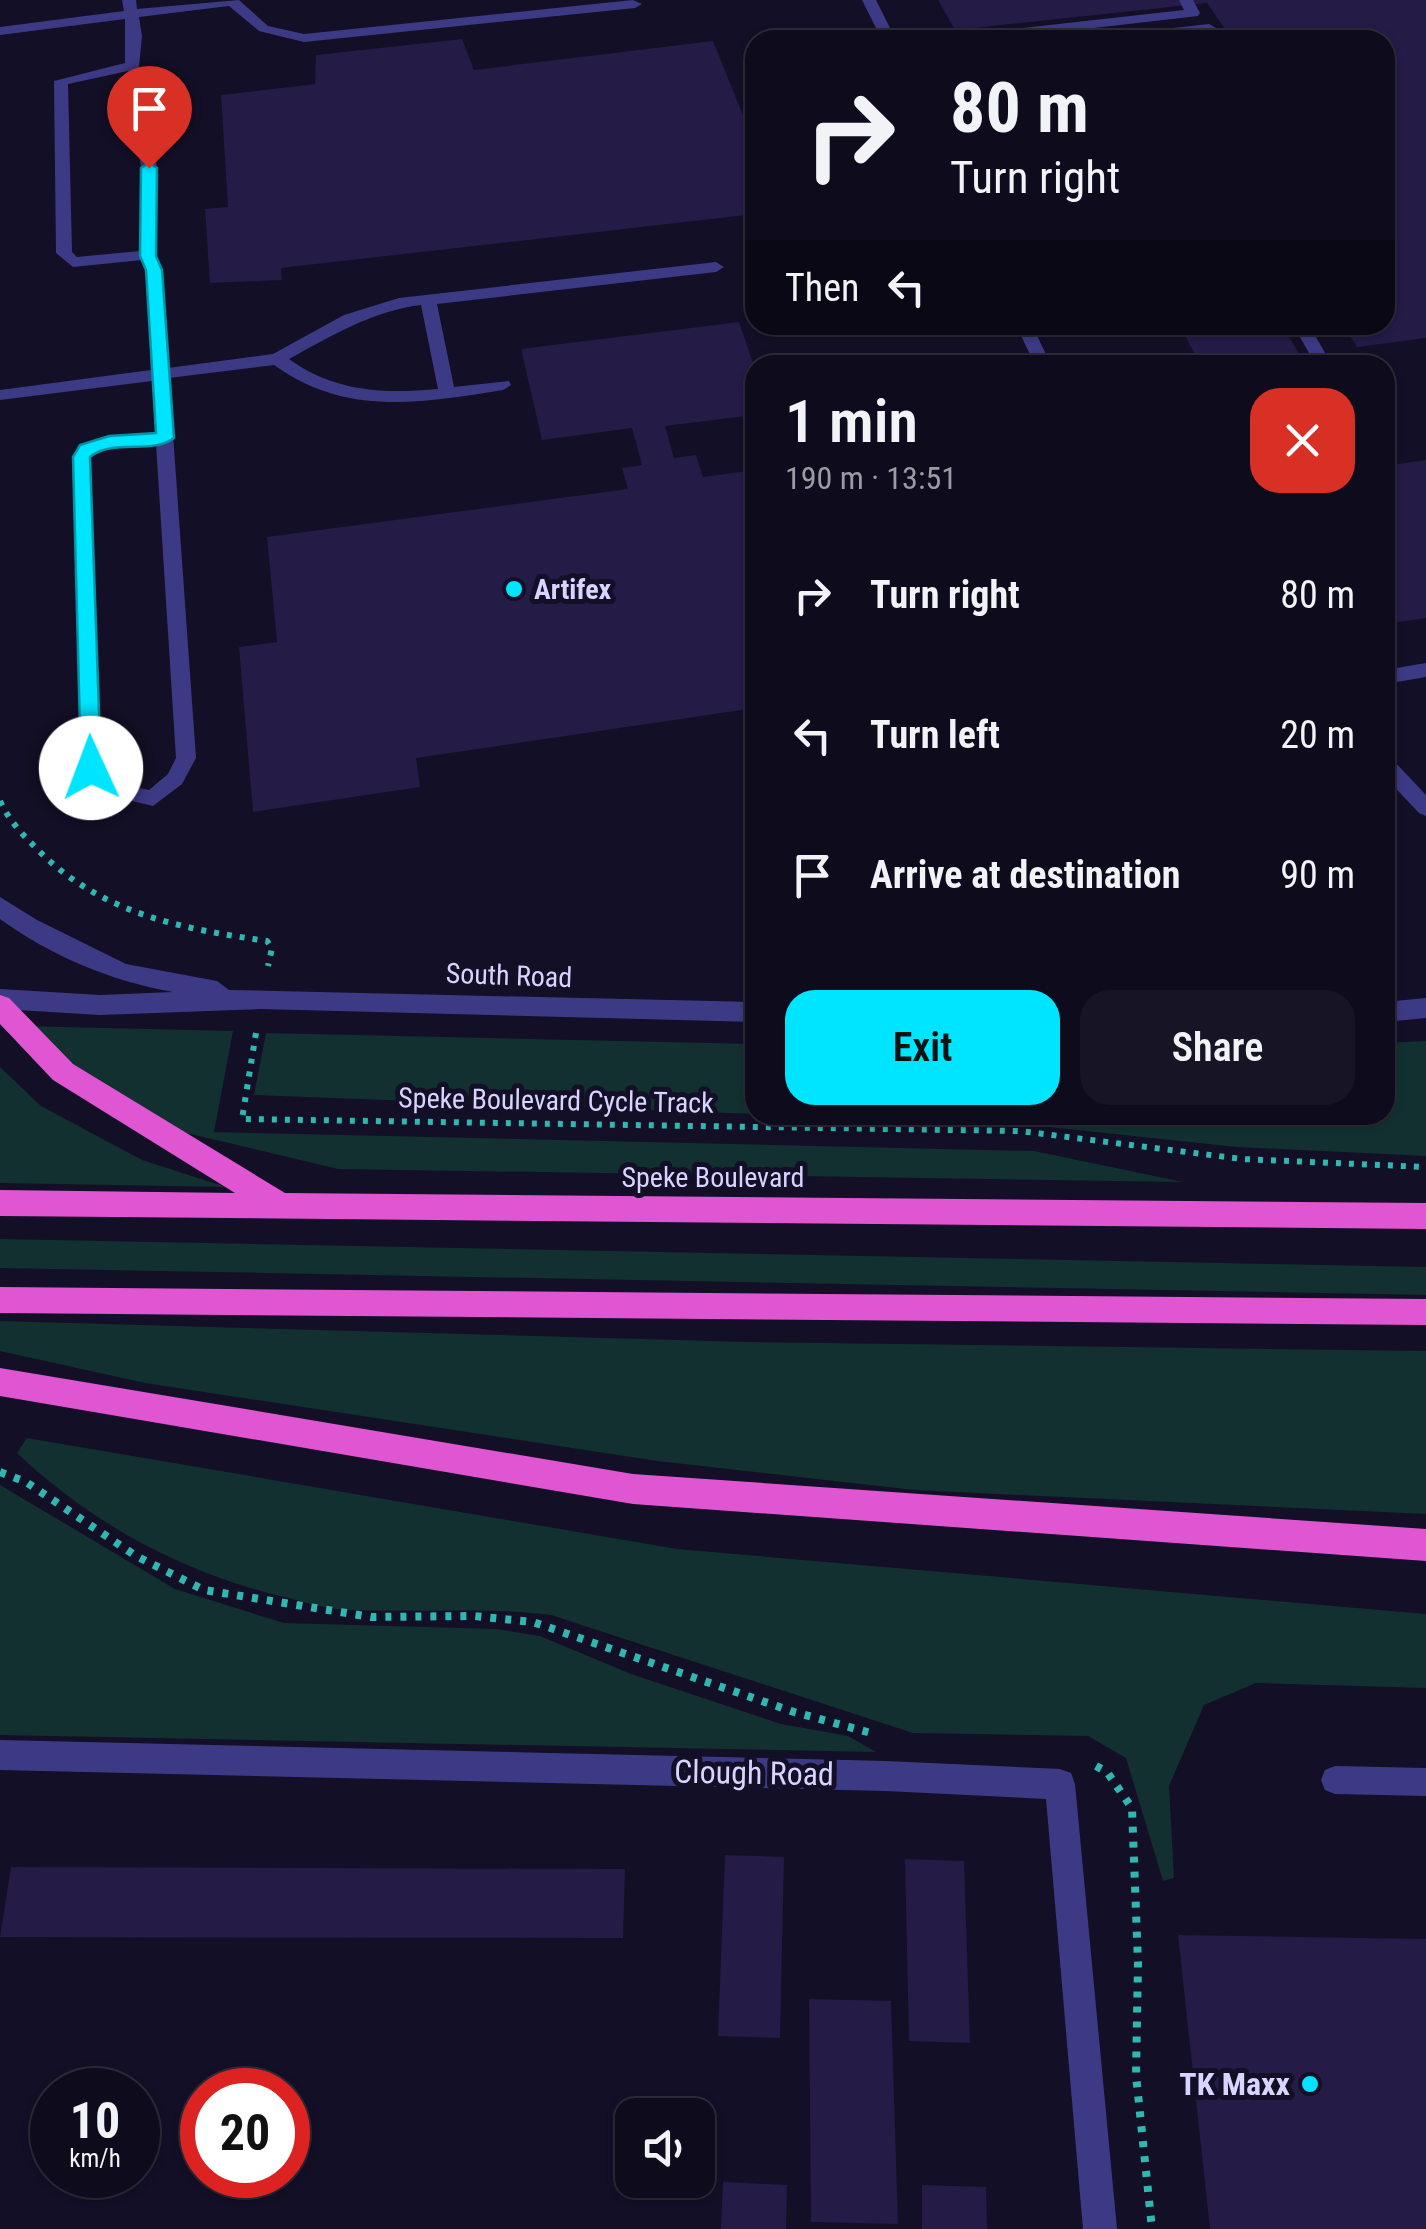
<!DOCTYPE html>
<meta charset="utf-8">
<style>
body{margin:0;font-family:"Roboto Condensed",sans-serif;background:#171425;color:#f1f3f6;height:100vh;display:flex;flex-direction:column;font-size:38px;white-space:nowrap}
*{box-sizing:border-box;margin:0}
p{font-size:32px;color:#9b9ba3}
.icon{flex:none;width:55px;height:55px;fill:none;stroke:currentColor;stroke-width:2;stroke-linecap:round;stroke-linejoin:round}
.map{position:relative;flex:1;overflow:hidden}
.drawer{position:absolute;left:745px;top:355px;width:650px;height:770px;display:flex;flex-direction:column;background:#0e0b1c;border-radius:30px;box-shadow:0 2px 8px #0004,0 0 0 2px #2e2b3b}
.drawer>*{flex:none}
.banner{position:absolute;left:745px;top:30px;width:650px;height:305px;border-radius:30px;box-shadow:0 2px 8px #0004,0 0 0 2px #2e2b3b;background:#0e0b1c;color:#f1f3f6;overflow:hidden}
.tools{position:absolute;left:615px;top:2098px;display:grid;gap:20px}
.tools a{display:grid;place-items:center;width:100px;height:100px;border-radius:20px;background:#0e0b1c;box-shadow:0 2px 8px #0004,0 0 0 2px #2e2b3b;font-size:50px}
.speed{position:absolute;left:30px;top:2068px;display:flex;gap:20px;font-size:50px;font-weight:700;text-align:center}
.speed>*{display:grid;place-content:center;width:130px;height:130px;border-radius:50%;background:#0e0b1c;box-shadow:0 2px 8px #0004,0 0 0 2px #2e2b3b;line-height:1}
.speed small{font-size:25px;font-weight:400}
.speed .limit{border:15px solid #d22;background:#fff;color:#111}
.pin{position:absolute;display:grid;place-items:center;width:85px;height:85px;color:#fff;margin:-102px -42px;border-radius:50% 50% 50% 0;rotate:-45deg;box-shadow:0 0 10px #0007}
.pin .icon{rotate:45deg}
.me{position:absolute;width:110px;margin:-55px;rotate:358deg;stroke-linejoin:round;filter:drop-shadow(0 0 8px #0008)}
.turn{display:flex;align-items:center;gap:35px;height:210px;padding:0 40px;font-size:45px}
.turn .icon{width:130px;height:130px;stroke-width:2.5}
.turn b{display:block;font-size:70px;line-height:85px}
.then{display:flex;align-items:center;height:95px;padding:0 40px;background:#0003;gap:20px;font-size:38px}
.round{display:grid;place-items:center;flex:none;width:105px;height:105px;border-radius:30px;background:#171425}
.overview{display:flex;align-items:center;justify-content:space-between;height:170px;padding:0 40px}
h1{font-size:60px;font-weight:600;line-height:75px}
.primary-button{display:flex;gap:20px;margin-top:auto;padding:20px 40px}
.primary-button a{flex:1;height:115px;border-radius:30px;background:#00e5ff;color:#111;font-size:40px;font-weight:600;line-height:115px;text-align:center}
.primary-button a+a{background:#171425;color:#f1f3f6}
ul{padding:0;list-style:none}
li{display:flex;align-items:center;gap:30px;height:140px;padding:0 40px}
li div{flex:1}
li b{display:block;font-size:38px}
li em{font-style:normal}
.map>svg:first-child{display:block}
</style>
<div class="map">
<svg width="1426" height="2229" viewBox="0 0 1426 2229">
<rect width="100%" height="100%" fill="#130f26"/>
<!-- green -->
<g fill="#12302f">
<polygon points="21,1026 233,1031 214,1132 1034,1151 1183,1182 338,1169 178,1131 79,1088"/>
<polygon points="266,1033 755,1044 755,1114 254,1095"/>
<polygon points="1426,1041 1426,1156 1237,1147 1020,1124 786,1115 1385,1115 1385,1043"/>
<polygon points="0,1067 41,1106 142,1160 226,1187 0,1183"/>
<polygon points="0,1239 1426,1267 1426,1295 0,1268"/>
<polygon points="0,1321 747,1342 1426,1351 1426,1514 914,1490 657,1461 145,1383 0,1351"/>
<path d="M 27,1438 L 677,1549 L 1426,1614 L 1426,1688 L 1256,1683 L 1204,1705 L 1169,1786 L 1174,1878 L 1163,1881 L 1126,1758 L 1088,1736 L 913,1733 L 551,1615 C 479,1606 408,1614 336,1609 C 319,1607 301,1601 284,1597 C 183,1573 92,1524 17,1453 Z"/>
<polygon points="0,1485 175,1589 284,1623 496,1629 540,1636 631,1674 781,1724 848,1736 876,1752 0,1735"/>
</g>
<!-- building -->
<g fill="#241b47">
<polygon points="938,0 1426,0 1426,338 1357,347 1343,325 1385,325 1385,285 1397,284 1385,266 1385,40 1181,40 1227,32 1207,3 955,30"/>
<polygon points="462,39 474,70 713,41 755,145 755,214 281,268 282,280 210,283 205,209 228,207 221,95 315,84 316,55"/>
<polygon points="739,322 755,369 755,415 665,426 674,458 696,455 703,477 755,470 755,708 416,758 420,787 253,812 239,647 277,642 267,537 628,489 622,468 642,465 632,428 542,440 521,349"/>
<polygon points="1179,325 1282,325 1306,365 1201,365"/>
<polygon points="1426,460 1426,618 1385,624 1385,466"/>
<polygon points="725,1855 784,1857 780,2038 718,2036"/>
<polygon points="905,1859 964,1861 970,2043 909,2041"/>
<polygon points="11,1867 625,1869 623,1938 0,1937"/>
<polygon points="1178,1935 1426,1939 1426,2229 1210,2229"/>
<polygon points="809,1999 891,2001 898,2224 811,2222"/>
<polygon points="723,2182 787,2185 786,2229 721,2229"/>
<polygon points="922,2185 986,2187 987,2229 922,2229"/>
</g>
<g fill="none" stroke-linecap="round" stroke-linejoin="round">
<!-- path-far1 -->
<g stroke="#2fb8b0" stroke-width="6" stroke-dasharray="5 8" stroke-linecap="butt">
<path d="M 0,801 C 10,823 27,839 44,856 C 107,915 184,929 267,941 L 272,948 L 268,966"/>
<polyline points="256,1033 242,1119 1020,1131 1242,1159 1426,1167"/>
</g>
<!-- path -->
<g stroke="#2fb8b0" stroke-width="8" stroke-dasharray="6 9" stroke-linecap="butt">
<polyline points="0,1472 26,1482 136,1556 204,1590 371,1617 474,1616 533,1622 794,1712 871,1733"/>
<polyline points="1096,1766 1107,1772 1132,1808 1138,1963 1136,2075 1152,2229"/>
</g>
<!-- service -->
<g fill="#3d3a85" fill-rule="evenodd">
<path d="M 122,0 L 136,0 L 137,9 L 239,0 L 268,26 L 304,34 L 633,0 L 642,4 L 635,8 L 304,42 L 259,31 L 229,6 L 139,17 L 142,36 L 139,66 L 145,74 L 157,168 L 156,255 L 162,270 L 168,368 L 273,354 L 344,315 L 399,298 L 716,262 L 724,267 L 716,272 L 437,304 L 454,387 L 509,381 L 511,385 L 503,390 C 420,403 347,417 274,365 L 169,378 L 196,758 L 182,784 L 153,806 L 102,794 L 81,768 L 72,457 L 80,445 L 109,436 L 155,433 L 152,381 L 0,400 L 0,390 L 151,370 L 146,270 L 142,260 L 73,267 L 56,253 L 54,81 L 125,63 L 125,19 L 0,35 L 0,27 L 124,11 ZM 128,71 L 141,168 L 140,251 L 77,257 L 72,252 L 68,84 ZM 421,305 L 438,389 C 383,394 335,392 289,359 C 331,336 372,311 421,305 ZM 156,444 L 176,758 L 168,774 L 149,790 L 116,783 L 101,767 L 90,457 L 110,448 Z"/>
<polygon points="862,0 876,0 896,40 882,40"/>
<polygon points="1179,0 1193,0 1200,13 1198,16 989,40 944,40 951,36 1184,10"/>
<polygon points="1209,24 1216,28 1214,31 1139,40 1094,40 1101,36"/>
<polygon points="1016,325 1032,325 1051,365 1035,365"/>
<polygon points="1293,325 1309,325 1332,365 1316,365"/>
<polygon points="1426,663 1426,677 1385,684 1385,670"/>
<polygon points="1385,757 1392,759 1426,795 1426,816 1419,813 1385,777"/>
<polygon points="1335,1766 1426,1768 1426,1796 1335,1794 1325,1790 1321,1780 1325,1770"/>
</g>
<!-- minor -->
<g fill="#3d3a85" fill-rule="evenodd">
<path d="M 0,897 L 37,920 L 126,964 L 217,981 L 229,990 L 755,1002 L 755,1022 L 261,1009 L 100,1015 L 0,1009 L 0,989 L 100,995 L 173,992 C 111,981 51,956 0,919 Z"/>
<polygon points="1426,998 1426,1018 1385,1022 1385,1002"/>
<polygon points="0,1740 886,1761 1060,1769 1071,1773 1075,1784 1117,2229 1083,2229 1046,1799 886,1791 0,1770"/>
</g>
<!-- trunk -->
<g fill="#e055d1" fill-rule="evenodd">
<polygon points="0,995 9,998 73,1064 285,1193 1426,1203 1426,1229 0,1216 0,1190 235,1193 53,1080 0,1024"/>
<polygon points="0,1287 1426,1299 1426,1325 0,1313"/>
<polygon points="0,1368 633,1474 1426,1529 1426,1561 633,1504 0,1396"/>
</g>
</g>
<!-- route -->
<path fill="#00e5ff" stroke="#0095a6" stroke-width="2.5" d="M 149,163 L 157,168 L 156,256 L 162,270 L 174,438 C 152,455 113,438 90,457 L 101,768 L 91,776 L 81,768 L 73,457 L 80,445 L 109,436 L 156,433 L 146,270 L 140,256 L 141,168 Z"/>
<!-- markers -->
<g fill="#00e5ff" stroke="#130f26" stroke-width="4">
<circle cx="514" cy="589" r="10"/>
<circle cx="1310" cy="2084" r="10"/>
</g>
<g text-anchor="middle" stroke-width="10" stroke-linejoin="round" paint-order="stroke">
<!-- poi labels -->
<g font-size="28" font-weight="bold" fill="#d9d4ff" stroke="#130f26" text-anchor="start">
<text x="534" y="599">Artifex</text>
</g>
<!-- street labels -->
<g font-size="28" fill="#d9d4ff" stroke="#130f26">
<text transform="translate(509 975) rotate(2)" y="10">South Road</text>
<text transform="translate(556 1100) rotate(1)" y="10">Speke Boulevard Cycle Track</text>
<text x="713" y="1187">Speke Boulevard</text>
</g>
<!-- near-street labels -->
<g font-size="32" fill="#d9d4ff" stroke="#130f26">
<text transform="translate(754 1773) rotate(1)" y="11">Clough Road</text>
</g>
<!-- near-poi labels -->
<g font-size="32" font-weight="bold" fill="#d9d4ff" stroke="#130f26" text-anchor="end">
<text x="1290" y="2095">TK Maxx</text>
</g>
</g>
</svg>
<div class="tools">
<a><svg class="icon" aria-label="sound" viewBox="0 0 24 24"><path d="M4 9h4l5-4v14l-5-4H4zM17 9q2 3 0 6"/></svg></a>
</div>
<div class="speed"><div>10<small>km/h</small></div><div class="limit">20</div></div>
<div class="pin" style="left:149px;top:168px;background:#d93025"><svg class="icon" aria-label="arrive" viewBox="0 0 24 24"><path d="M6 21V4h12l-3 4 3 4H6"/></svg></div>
<svg class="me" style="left:91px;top:768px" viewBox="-20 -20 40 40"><circle r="19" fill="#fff"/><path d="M0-13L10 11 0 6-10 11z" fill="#00e5ff"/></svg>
<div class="banner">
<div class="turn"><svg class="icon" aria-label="right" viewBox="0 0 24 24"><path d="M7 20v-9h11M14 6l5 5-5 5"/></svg><div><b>80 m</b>Turn right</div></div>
<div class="then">Then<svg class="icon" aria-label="left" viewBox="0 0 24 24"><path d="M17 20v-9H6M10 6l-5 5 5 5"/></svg></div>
</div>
<section class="drawer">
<div class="overview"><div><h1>1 min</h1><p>190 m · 13:51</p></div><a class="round" style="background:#d93025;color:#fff"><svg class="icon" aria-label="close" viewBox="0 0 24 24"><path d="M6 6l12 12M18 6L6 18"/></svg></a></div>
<ul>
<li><svg class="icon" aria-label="right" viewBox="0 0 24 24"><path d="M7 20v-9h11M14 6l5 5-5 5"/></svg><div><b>Turn right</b></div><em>80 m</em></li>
<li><svg class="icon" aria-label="left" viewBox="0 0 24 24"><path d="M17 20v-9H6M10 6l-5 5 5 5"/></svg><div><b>Turn left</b></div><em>20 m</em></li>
<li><svg class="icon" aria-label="arrive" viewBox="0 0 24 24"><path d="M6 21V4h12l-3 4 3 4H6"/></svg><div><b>Arrive at destination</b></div><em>90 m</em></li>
</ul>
<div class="primary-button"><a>Exit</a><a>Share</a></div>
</section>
</div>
